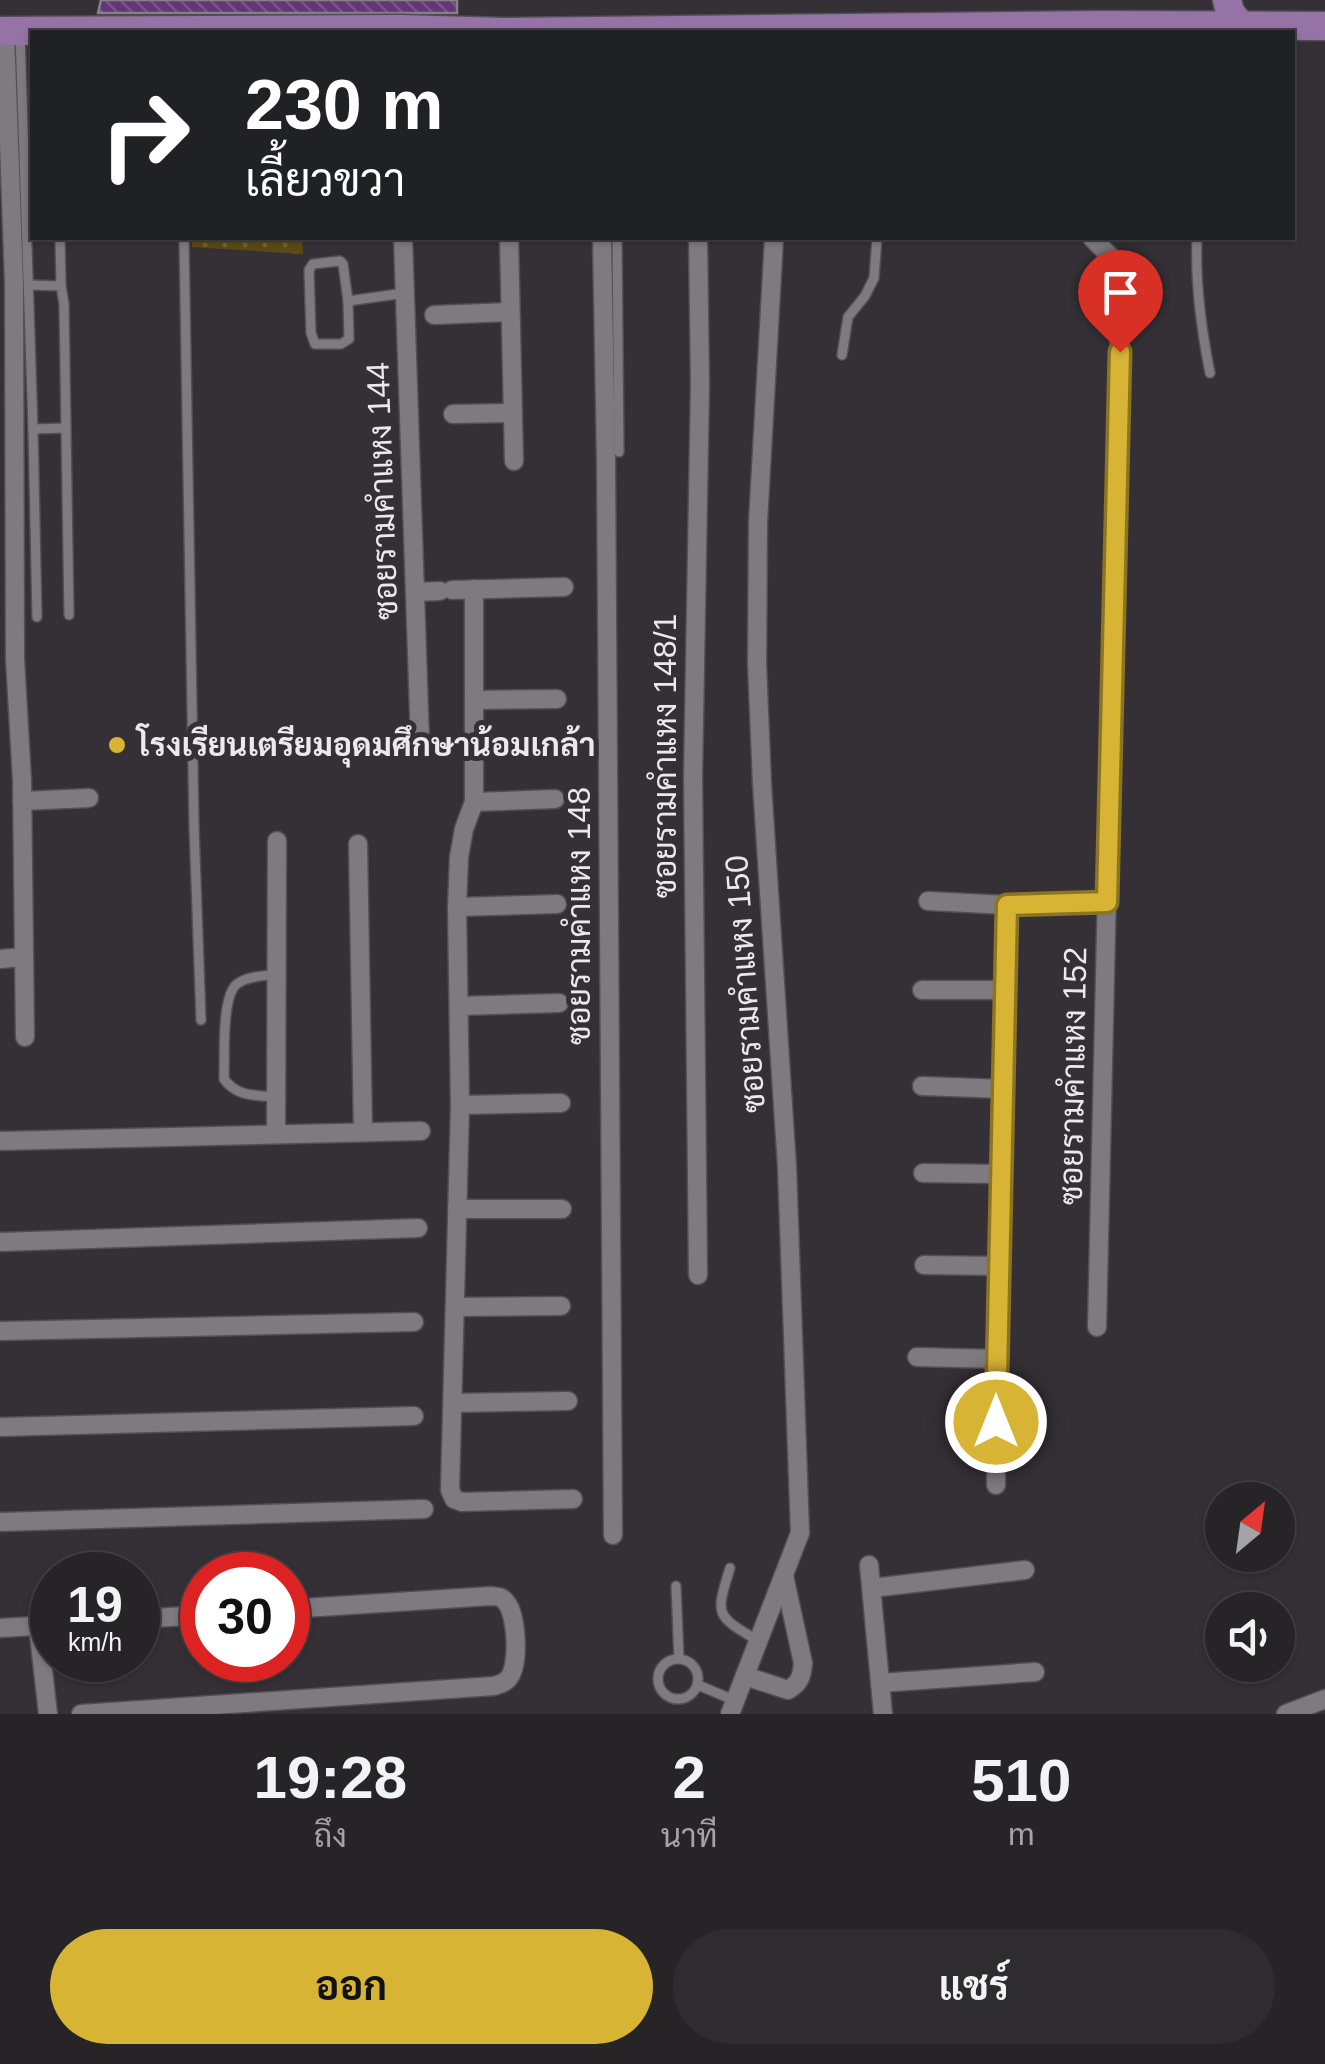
<!DOCTYPE html>
<html lang="th">
<meta charset="utf-8">
<style>
body{margin:0;font-family:Helvetica,Sarabun,sans-serif;background:#2f2c30;color:#f1f3f6;height:100vh;display:flex;flex-direction:column;font-size:38px;white-space:nowrap}
*{box-sizing:border-box;margin:0}
p{font-size:32px;color:#a4a4a8}
.icon{flex:none;width:55px;height:55px;fill:none;stroke:currentColor;stroke-width:2;stroke-linecap:round;stroke-linejoin:round}
.map{position:relative;height:1714px;overflow:hidden}
.drawer{display:flex;flex-direction:column;background:#272428;flex:1}
.drawer>*{flex:none}
.guide{position:absolute;left:30px;top:30px;width:1265px;height:210px;border-radius:0px;box-shadow:0 2px 8px #0004,0 0 0 2px #434145;background:#202124;color:#fff;overflow:hidden}
.needle{width:65px;rotate:29deg}
.buttons{position:absolute;left:1205px;top:1482px;display:grid;gap:20px}
.buttons a{display:grid;place-items:center;width:90px;height:90px;border-radius:50%;background:#272428;box-shadow:0 2px 8px #0004,0 0 0 2px #434145;font-size:50px}
.speed{position:absolute;left:30px;top:1552px;display:flex;gap:20px;font-size:50px;font-weight:700;text-align:center}
.speed>*{display:grid;place-content:center;width:130px;height:130px;border-radius:50%;background:#272428;box-shadow:0 2px 8px #0004,0 0 0 2px #434145;line-height:1}
.speed small{font-size:25px;font-weight:400}
.speed .limit{border:15px solid #d22;background:#fff;color:#111}
.pin{position:absolute;display:grid;place-items:center;width:85px;height:85px;color:#fff;margin:-102px -42px;border-radius:50% 50% 50% 0;rotate:-45deg;box-shadow:0 0 10px #0007}
.pin .icon{rotate:45deg}
.me{position:absolute;width:110px;margin:-55px;rotate:0deg;stroke-linejoin:round;filter:drop-shadow(0 0 8px #0008)}
.turn{display:flex;align-items:center;gap:35px;height:210px;padding:0 50px;font-size:45px}
.turn .icon{width:130px;height:130px;stroke-width:2.5}
.turn b{display:block;font-size:70px;line-height:85px}
.eta{display:flex;justify-content:space-evenly;align-items:center;height:170px;text-align:center}
.eta b{font-size:60px;font-weight:700;line-height:70px}
.primary-button{display:flex;gap:20px;margin-top:auto;padding:20px 50px}
.primary-button a{flex:1;height:115px;border-radius:60px;background:#d8b434;color:#111;font-size:40px;font-weight:700;line-height:115px;text-align:center}
.primary-button a+a{background:#2f2c30;color:#f1f3f6}
.map>svg:first-child{display:block}
</style>
<div class="map">
<svg width="1325" height="1714" viewBox="0 0 1325 1714">
<defs>
<pattern id="grass-dots" width="8" height="8" patternUnits="userSpaceOnUse" patternTransform="scale(2.5)"><rect width="8" height="8" fill="#5b4b12"/><path d="M2 2h.1M6 6h.1" fill="none" stroke="#736535" stroke-width="1.8" stroke-linecap="round"/></pattern>
<pattern id="building-back-hatch" width="6" height="6" patternUnits="userSpaceOnUse" patternTransform="scale(2.5)"><rect width="6" height="6" fill="#633677"/><path d="M-1 5l2 2M0 0l6 6M5-1l2 2" fill="none" stroke="#7a538b"/></pattern>
</defs>
<rect width="100%" height="100%" fill="#343036"/>
<!-- grass -->
<polygon fill="url(#grass-dots)" points="192,238 302,238 303,254 192,247"/>
<!-- building -->
<polygon fill="url(#building-back-hatch)" stroke="#858188" stroke-width="2.5" points="101,0 457,0 457,13 98,13"/>
<g fill="none" stroke-linecap="round" stroke-linejoin="round">
<defs>
<g id="service">
<polyline points="20,34 33,429 66,428"/>
<polyline points="60,238 61,286"/>
<polyline points="184,238 194,826 201,1020"/>
<polyline points="617,238 619,452"/>
<path d="M 1197,238 C 1195,284 1201,328 1210,373"/>
<polygon points="340,261 343,264 348,301 349,339 341,344 315,344 311,333 309,270 313,264"/>
<polyline points="30,285 61,286 64,304 69,615"/>
<polyline points="348,301 405,293"/>
<polyline points="842,355 848,317 865,296 874,278 877,238"/>
<polyline points="33,429 37,617"/>
<path d="M 275,1097 C 255,1095 237,1097 224,1079 C 225,1058 221,996 237,984 C 248,976 264,976 277,974"/>
<path d="M 730,1568 C 716,1614 714,1615 757,1640"/>
<polyline points="676,1586 679,1659"/>
<circle cx="678" cy="1679" r="20"/>
<polyline points="698,1685 736,1701"/>
</g>
<g id="minor">
<polyline points="5,31 14,283 15,659 22,780 25,1037"/>
<polyline points="403,238 420,742"/>
<polyline points="509,238 514,461"/>
<polyline points="602,238 606,460 613,1535"/>
<polyline points="1092,238 1113,259 1121,273 1097,1327"/>
<polyline points="434,315 510,312"/>
<polyline points="453,414 513,413"/>
<polyline points="474,589 474,802 464,829 459,857 457,907 460,1105 450,1490 454,1499 462,1502 573,1499"/>
<polyline points="452,590 564,587"/>
<polyline points="415,592 440,591"/>
<polyline points="476,700 557,699"/>
<polyline points="22,801 89,798"/>
<polyline points="474,802 555,799"/>
<polyline points="358,844 363,1132"/>
<polyline points="928,901 1007,905 1107,902"/>
<polyline points="457,907 557,904"/>
<polyline points="0,959 24,957"/>
<polyline points="922,990 1006,990"/>
<polyline points="459,1006 559,1003"/>
<polyline points="922,1086 1004,1089"/>
<polyline points="460,1105 561,1103"/>
<polyline points="276,1134 277,841"/>
<polyline points="0,1141 421,1131"/>
<polyline points="923,1173 1000,1174"/>
<polyline points="457,1209 562,1209"/>
<polyline points="0,1242 418,1228"/>
<polyline points="924,1265 999,1266"/>
<polyline points="698,1275 693,777 700,385 698,238"/>
<polyline points="456,1307 561,1306"/>
<polyline points="0,1331 414,1322"/>
<polyline points="917,1357 996,1359"/>
<polyline points="453,1403 568,1401"/>
<polyline points="0,1427 414,1416"/>
<polyline points="996,1485 996,1359 1007,905"/>
<polyline points="0,1522 424,1509"/>
<polyline points="869,1565 883,1714"/>
<polyline points="872,1588 1025,1570"/>
<polyline points="138,1619 202,1615"/>
<polyline points="38,1626 48,1714"/>
<polyline points="0,1628 52,1625"/>
<path d="M 745,1676 L 788,1690 C 800,1683 802,1676 803,1663 L 784,1576"/>
<polyline points="880,1683 1035,1672"/>
<path d="M 81,1714 L 494,1686 C 500,1684 503,1684 508,1679 C 520,1666 517,1615 506,1602 C 501,1596 498,1597 491,1596 L 288,1609"/>
<polyline points="730,1714 800,1533 787,1167 762,784 757,663 758,522 774,238"/>
<polyline points="1286,1714 1325,1699"/>
</g>
<g id="primary">
<polyline points="1227,0 1230,12 1241,26"/>
<polyline points="0,31 401,29 504,32 1100,25 1325,26"/>
</g>
</defs>
<!-- service casing -->
<use href="#service" stroke="#524e53" stroke-width="12"/>
<!-- minor casing -->
<use href="#minor" stroke="#524e53" stroke-width="21"/>
<!-- primary casing -->
<use href="#primary" stroke="#524e53" stroke-width="31"/>
<!-- service -->
<use href="#service" stroke="#7e7a80" stroke-width="9"/>
<!-- minor -->
<use href="#minor" stroke="#7e7a80" stroke-width="18"/>
<!-- primary -->
<use href="#primary" stroke="#9673a6" stroke-width="28"/>
</g>
<g fill="none" stroke-linecap="round" stroke-linejoin="round">
<defs>
<polyline id="route" points="996,1422 1007,905 1107,902 1120,352"/>
</defs>
<!-- route casing -->
<use href="#route" stroke="#8c7522" stroke-width="25"/>
<!-- route -->
<use href="#route" stroke="#d8b434" stroke-width="18"/>
</g>
<!-- markers -->
<circle fill="#d8b434" stroke="#343036" stroke-width="4" cx="117" cy="745" r="10"/>
<g text-anchor="middle" stroke-width="10" stroke-linejoin="round" paint-order="stroke">
<!-- street labels -->
<g font-size="32" fill="#ece9ed" stroke="#343036">
<text transform="translate(382 491) rotate(-92)" y="11">ซอยรามคำแหง 144</text>
<text transform="translate(665 756) rotate(-90)" y="11">ซอยรามคำแหง 148/1</text>
<text transform="translate(579 916) rotate(-90)" y="11">ซอยรามคำแหง 148</text>
<text transform="translate(745 984) rotate(-94)" y="11">ซอยรามคำแหง 150</text>
<text transform="translate(1073 1076) rotate(-89)" y="11">ซอยรามคำแหง 152</text>
</g>
<!-- poi labels -->
<g font-size="32" font-weight="bold" fill="#ece9ed" stroke="#343036" text-anchor="start">
<text x="137" y="756">โรงเรียนเตรียมอุดมศึกษาน้อมเกล้า</text>
</g>
</g>
</svg>
<div class="buttons">
<a><svg class="needle" viewBox="-14 -14 28 28"><path d="M0-13l5 13h-10z" fill="#e53935"/><path d="M0 13l5-13h-10z" fill="#a4a4a8"/></svg></a>
<a><svg class="icon" aria-label="sound" viewBox="0 0 24 24"><path d="M4 9h4l5-4v14l-5-4H4zM17 9q2 3 0 6"/></svg></a>
</div>
<div class="speed"><div>19<small>km/h</small></div><div class="limit">30</div></div>
<div class="pin" style="left:1120px;top:352px;background:#d93025"><svg class="icon" aria-label="arrive" viewBox="0 0 24 24"><path d="M6 21V4h12l-3 4 3 4H6"/></svg></div>
<svg class="me" style="left:996px;top:1422px" viewBox="-20 -20 40 40"><circle r="17" fill="#d8b434" stroke="#fff" stroke-width="3"/><path d="M0-11L8 9 0 5-8 9z" fill="#fff"/></svg>
<div class="guide">
<div class="turn"><svg class="icon" aria-label="right" viewBox="0 0 24 24"><path d="M7 20v-9h11M14 6l5 5-5 5"/></svg><div><b>230 m</b>เลี้ยวขวา</div></div>
</div>
</div>
<section class="drawer">
<div class="eta">
<div><b>19:28</b><p>ถึง</p></div>
<div><b>2</b><p>นาที</p></div>
<div><b>510</b><p>m</p></div>
</div>
<div class="primary-button"><a>ออก</a><a>แชร์</a></div>
</section>
